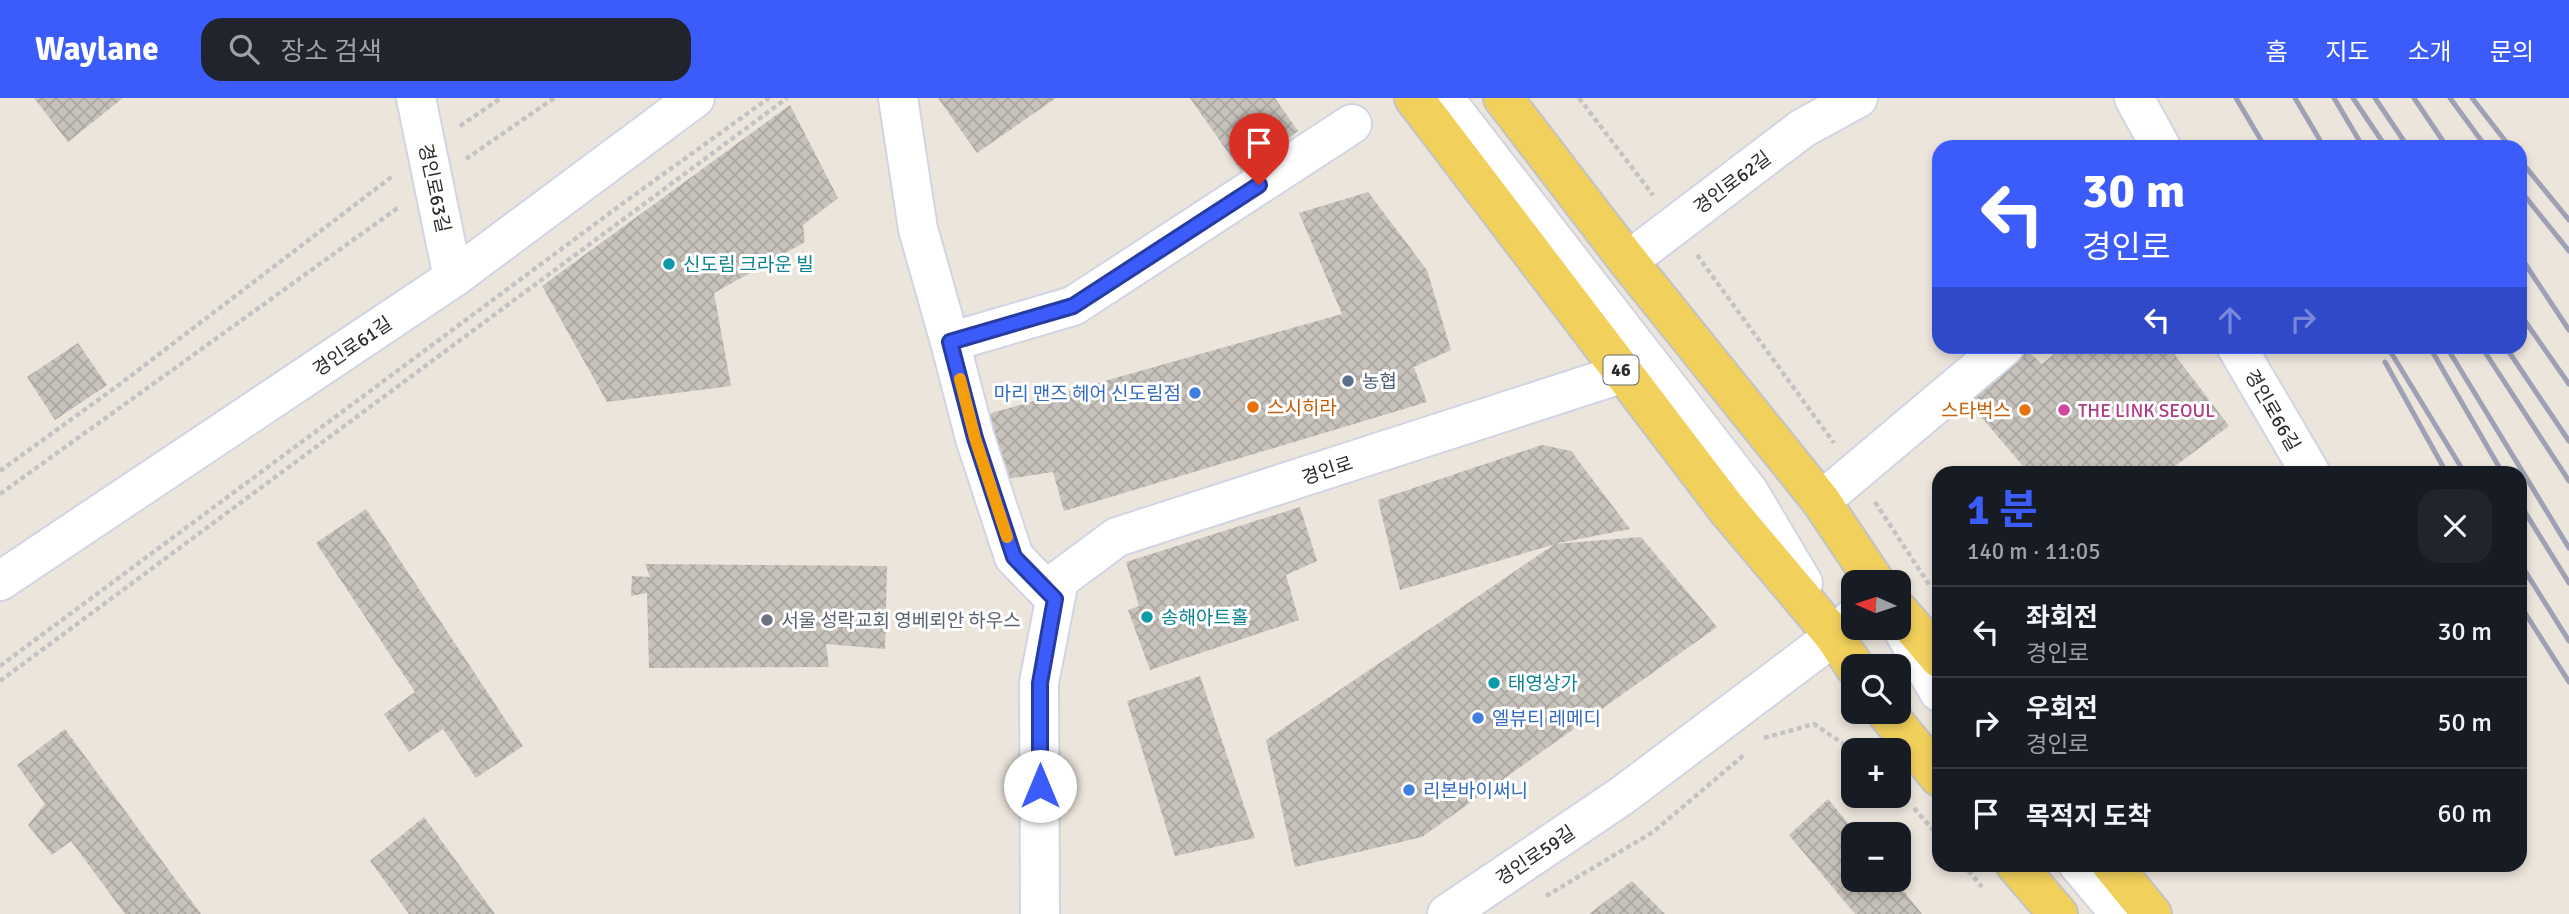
<!DOCTYPE html>
<html lang="ko">
<meta charset="utf-8">
<style>
body{margin:0;font-family:Signika,"Noto Sans KR",sans-serif;background:#20242c;color:#f1f3f6;height:100vh;display:flex;flex-direction:column;font-size:26px;white-space:nowrap}
*{box-sizing:border-box;margin:0}
p{font-size:23px;color:#9ea1a6}
.icon{flex:none;width:38px;height:38px;fill:none;stroke:currentColor;stroke-width:2;stroke-linecap:round;stroke-linejoin:round}
.map{position:relative;flex:1;overflow:hidden}
.sheet{position:absolute;left:1932px;top:368px;width:595px;height:406px;display:flex;flex-direction:column;background:#171b24;border-radius:21px;box-shadow:0 4px 10px #0003}
.sheet>*{flex:none}
.hud{position:absolute;left:1932px;top:42px;width:595px;height:214px;border-radius:21px;box-shadow:0 4px 10px #0003;background:#3b5cfa;color:#fff;overflow:hidden}
.needle{width:46px;rotate:273deg}
.tools{position:absolute;left:1841px;top:472px;display:grid;gap:14px}
.tools a{display:grid;place-items:center;width:70px;height:70px;border-radius:14px;background:#171b24;box-shadow:0 4px 10px #0003;font-size:35px}
.pin{position:absolute;display:grid;place-items:center;width:60px;height:60px;color:#fff;margin:-72px -30px;border-radius:50% 50% 50% 0;rotate:-45deg;box-shadow:0 0 7px #0007}
.pin .icon{rotate:45deg}
.me{position:absolute;width:77px;margin:-38px;rotate:0deg;stroke-linejoin:round;filter:drop-shadow(0 0 5px #0008)}
.turn{display:flex;align-items:center;gap:24px;height:147px;padding:0 35px;font-size:32px}
.turn .icon{width:91px;height:91px;stroke-width:2.5}
.turn b{display:block;font-size:49px;line-height:60px}
.lanes{display:flex;align-items:center;height:66px;padding:0 35px;background:#0003;justify-content:center;gap:35px;direction:ltr}
.lanes .off{opacity:.35}
.round{display:grid;place-items:center;flex:none;width:74px;height:74px;border-radius:21px;background:#20242c}
.headline{display:flex;align-items:center;justify-content:space-between;height:119px;padding:0 35px}
h1{font-size:42px;font-weight:700;line-height:52px;color:#3b5cfa}
ul{padding:0;list-style:none}
li{display:flex;align-items:center;gap:21px;height:91px;padding:0 35px;border-top:2px solid #363941}
li div{flex:1}
li b{display:block;font-size:26px}
li em{font-style:normal}
header{display:flex;align-items:center;gap:42px;box-sizing:border-box;height:98px;padding:0 35px;background:#3b5cfa;color:#fff}
header strong{font-size:33px}
nav{display:flex;gap:38px;margin-inline-start:auto;font-size:24px}
.search{width:490px;height:63px;background:#20242c;display:flex;align-items:center;gap:18px;box-sizing:border-box;padding:0 24px;border-radius:21px;color:#9ea1a6;font-size:26px}
.map>svg:first-child{display:block}
</style>
<header>
<strong>Waylane</strong>
<div class="search"><svg class="icon" aria-label="search" viewBox="0 0 24 24"><circle cx="10" cy="10" r="6"/><path d="M15 15l6 6"/></svg>장소 검색</div>
<nav><a>홈</a><a>지도</a><a>소개</a><a>문의</a></nav>
</header>
<div class="map">
<svg width="2569" height="816" viewBox="0 0 2569 816">
<defs>
<pattern id="building-cross-hatch" width="8" height="8" patternUnits="userSpaceOnUse" patternTransform="scale(1.75)"><rect width="8" height="8" fill="#c7c2bb"/><path d="M0 0l8 8M0 8l8-8" fill="none" stroke="#aba7a1"/></pattern>
</defs>
<rect width="100%" height="100%" fill="#ece5dc"/>
<!-- building -->
<g fill="url(#building-cross-hatch)">
<polygon points="34,0 123,0 68,44"/>
<polygon points="938,0 1056,0 977,55"/>
<polygon points="1190,0 1275,0 1298,33 1241,73"/>
<polygon points="790,7 838,100 803,127 805,144 714,195 731,288 607,304 542,188"/>
<polygon points="1368,94 1427,172 1451,252 1414,269 1427,304 1064,413 1053,374 1007,381 988,316 1342,216 1299,115"/>
<polygon points="78,245 107,287 55,322 27,279"/>
<polygon points="2064,248 2168,248 2229,328 2167,374 2028,374 1966,301 2024,250 2042,266"/>
<polygon points="1542,347 1571,353 1630,431 1559,445 1400,492 1378,402"/>
<polygon points="1300,409 1317,463 1286,477 1299,522 1150,572 1128,512 1139,508 1126,464"/>
<polygon points="366,411 523,648 476,680 443,631 409,654 384,616 415,594 316,445"/>
<polygon points="1641,439 1717,529 1422,739 1295,769 1266,642 1555,446"/>
<polygon points="645,466 887,468 885,551 826,546 829,569 649,570 647,495 631,498 632,478 650,479"/>
<polygon points="1200,578 1255,740 1175,758 1127,603"/>
<polygon points="65,631 201,816 125,816 71,743 52,757 28,727 45,706 17,667"/>
<polygon points="1828,701 1858,737 1853,737 1853,782 1895,782 1922,816 1855,816 1789,737"/>
<polygon points="424,719 495,816 409,816 370,763"/>
<polygon points="1632,783 1665,816 1589,816"/>
</g>
<g fill="none" stroke-linecap="round" stroke-linejoin="round">
<defs>
<g id="minor">
<polyline points="416,0 453,180"/>
<polyline points="898,0 918,131 950,244"/>
<polyline points="1444,0 1749,394 1803,485"/>
<polyline points="2134,0 2161,49"/>
<polyline points="1628,163 1803,30 1858,0"/>
<polyline points="2236,248 2310,374"/>
<polyline points="1821,403 2005,248"/>
<polyline points="0,483 453,180 695,0"/>
<polyline points="1055,501 1014,459 975,340 950,244 1073,208 1352,26"/>
<polyline points="1903,532 1939,594"/>
<polyline points="2078,766 2120,816"/>
<polyline points="1040,816 1039,585 1059,482 1117,439 1624,275"/>
<polyline points="1447,816 1623,697 1834,538 1853,520"/>
</g>
<g id="major">
<polyline points="1414,0 1727,411 1834,538 1855,569"/>
<polyline points="1503,0 1628,163 1821,403 1876,485"/>
<polyline points="1899,513 1939,560"/>
<polyline points="1886,614 1939,679"/>
<polyline points="2015,766 2058,816"/>
<polyline points="2111,766 2152,816"/>
</g>
</defs>
<!-- minor casing -->
<use href="#minor" stroke="#d1d4e3" stroke-width="42"/>
<!-- major casing -->
<use href="#major" stroke="#c3c3c3" stroke-width="42"/>
<!-- path -->
<g stroke="#c3c3c3" stroke-width="4.5" stroke-dasharray="5 3.5" stroke-linecap="butt">
<polyline points="1579,0 1653,97"/>
<polyline points="460,28 501,0"/>
<polyline points="466,61 554,0"/>
<polyline points="1697,157 1834,345"/>
<polyline points="0,373 116,289 394,77"/>
<polyline points="0,396 399,109"/>
<polyline points="1875,404 1930,488"/>
<polyline points="0,568 626,103 769,0"/>
<polyline points="0,583 787,0"/>
<polyline points="1764,640 1814,626 1854,653"/>
<polyline points="1914,710 1939,739"/>
<polyline points="1963,766 1982,789"/>
<polyline points="1546,798 1653,734 1744,657"/>
</g>
<!-- minor -->
<use href="#minor" stroke="#fff" stroke-width="38"/>
<!-- major -->
<use href="#major" stroke="#f1d05c" stroke-width="38"/>
<!-- rail -->
<g stroke="#9ea1b4" stroke-width="5">
<polyline points="2236,0 2265,49"/>
<polyline points="2295,0 2324,49"/>
<polyline points="2334,0 2363,49"/>
<polyline points="2353,0 2386,49"/>
<polyline points="2375,0 2408,49"/>
<polyline points="2414,0 2447,49"/>
<polyline points="2450,0 2486,49"/>
<polyline points="2472,0 2510,49"/>
<polyline points="2520,62 2569,122"/>
<polyline points="2520,92 2569,153"/>
<polyline points="2520,158 2569,232"/>
<polyline points="2520,216 2569,286"/>
<polyline points="2387,248 2464,374"/>
<polyline points="2429,248 2502,374"/>
<polyline points="2446,248 2569,450"/>
<polyline points="2481,248 2569,383"/>
<polyline points="2505,248 2569,343"/>
<polyline points="2385,264 2446,374"/>
<polyline points="2520,406 2569,485"/>
<polyline points="2520,465 2569,543"/>
<polyline points="2520,507 2569,584"/>
</g>
</g>
<g fill="none" stroke-linecap="round" stroke-linejoin="round">
<defs>
<polyline id="route" points="1040,688 1040,585 1055,501 1014,459 975,340 950,244 1073,208 1259,87"/>
</defs>
<!-- route casing -->
<use href="#route" stroke="#263ca2" stroke-width="18"/>
<!-- route -->
<use href="#route" stroke="#3b5cfa" stroke-width="12"/>
<!-- slow -->
<polyline stroke="#f59e0b" stroke-width="12" points="960,281 975,340 1007,439"/>
</g>
<!-- markers -->
<g fill="#0f9aa8" stroke="#fff" stroke-width="2.5">
<circle cx="669" cy="166" r="7"/>
<circle cx="1147" cy="519" r="7"/>
<circle cx="1494" cy="585" r="7"/>
</g>
<circle fill="#5c6f8a" stroke="#fff" stroke-width="2.5" cx="1348" cy="283" r="7"/>
<g fill="#3f7fe0" stroke="#fff" stroke-width="2.5">
<circle cx="1195" cy="295" r="7"/>
<circle cx="1478" cy="620" r="7"/>
<circle cx="1409" cy="692" r="7"/>
</g>
<g fill="#e8710a" stroke="#fff" stroke-width="2.5">
<circle cx="1253" cy="309" r="7"/>
<circle cx="2025" cy="312" r="7"/>
</g>
<circle fill="#d1479c" stroke="#fff" stroke-width="2.5" cx="2064" cy="312" r="7"/>
<circle fill="#6b7280" stroke="#fff" stroke-width="2.5" cx="767" cy="522" r="7"/>
<g text-anchor="middle" stroke-width="6" stroke-linejoin="round" paint-order="stroke">
<!-- shield labels -->
<rect fill="#fff" stroke="#6a6a6a" stroke-width="2" x="1603.5" y="257.5" width="35" height="29" rx="5"/>
<g font-size="18" font-weight="bold" fill="#2a2a2a">
<text x="1621" y="278">46</text>
</g>
<!-- street labels -->
<g font-size="19" fill="#2a2a2a" stroke="#fff">
<text transform="translate(1732 84) rotate(-37)" y="7">경인로62길</text>
<text transform="translate(435 90) rotate(78)" y="7">경인로63길</text>
<text transform="translate(352 248) rotate(-34)" y="7">경인로61길</text>
<text transform="translate(2273 312) rotate(60)" y="7">경인로66길</text>
<text transform="translate(1327 372) rotate(-18)" y="7">경인로</text>
<text transform="translate(1535 757) rotate(-34)" y="7">경인로59길</text>
</g>
<!-- culture labels -->
<g font-size="19" fill="#0d838f" stroke="#fff" text-anchor="start">
<text x="683" y="173">신도림 크라운 빌</text>
<text x="1161" y="526">송해아트홀</text>
<text x="1508" y="592">태영상가</text>
</g>
<!-- service labels -->
<g font-size="19" fill="#4e5e75" stroke="#fff" text-anchor="start">
<text x="1362" y="290">농협</text>
</g>
<!-- shop labels -->
<g font-size="19" fill="#366cbe" stroke="#fff" text-anchor="start">
<text x="1181" y="302" text-anchor="end">마리 맨즈 헤어 신도림점</text>
<text x="1492" y="627">엘뷰티 레메디</text>
<text x="1423" y="699">리본바이써니</text>
</g>
<!-- food labels -->
<g font-size="19" fill="#c56008" stroke="#fff" text-anchor="start">
<text x="1267" y="316">스시히라</text>
<text x="2011" y="319" text-anchor="end">스타벅스</text>
</g>
<!-- hotel labels -->
<g font-size="19" fill="#b23c85" stroke="#fff" text-anchor="start">
<text x="2078" y="319">THE LINK SEOUL</text>
</g>
<!-- worship labels -->
<g font-size="19" fill="#5b616d" stroke="#fff" text-anchor="start">
<text x="781" y="529">서울 성락교회 영베뢰안 하우스</text>
</g>
</g>
</svg>
<div class="tools">
<a><svg class="needle" viewBox="-14 -14 28 28"><path d="M0-13l5 13h-10z" fill="#e53935"/><path d="M0 13l5-13h-10z" fill="#9ea1a6"/></svg></a>
<a><svg class="icon" aria-label="search" viewBox="0 0 24 24"><circle cx="10" cy="10" r="6"/><path d="M15 15l6 6"/></svg></a>
<a>+</a>
<a>−</a>
</div>
<div class="pin" style="left:1259px;top:87px;background:#d93025"><svg class="icon" aria-label="arrive" viewBox="0 0 24 24"><path d="M6 21V4h12l-3 4 3 4H6"/></svg></div>
<svg class="me" style="left:1040px;top:688px" viewBox="-20 -20 40 40"><circle r="19" fill="#fff"/><path d="M0-13L10 11 0 6-10 11z" fill="#3b5cfa"/></svg>
<div class="hud">
<div class="turn"><svg class="icon" aria-label="left" viewBox="0 0 24 24"><path d="M17 20v-9H6M10 6l-5 5 5 5"/></svg><div><b>30 m</b>경인로</div></div>
<div class="lanes"><svg class="icon" aria-label="left" viewBox="0 0 24 24"><path d="M17 20v-9H6M10 6l-5 5 5 5"/></svg><svg class="icon off" aria-label="ahead" viewBox="0 0 24 24"><path d="M12 20V5M6 11l6-6 6 6"/></svg><svg class="icon off" aria-label="right" viewBox="0 0 24 24"><path d="M7 20v-9h11M14 6l5 5-5 5"/></svg></div>
</div>
<section class="sheet">
<div class="headline"><div><h1>1 분</h1><p>140 m · 11:05</p></div><a class="round"><svg class="icon" aria-label="close" viewBox="0 0 24 24"><path d="M6 6l12 12M18 6L6 18"/></svg></a></div>
<ul>
<li><svg class="icon" aria-label="left" viewBox="0 0 24 24"><path d="M17 20v-9H6M10 6l-5 5 5 5"/></svg><div><b>좌회전</b><p>경인로</p></div><em>30 m</em></li>
<li><svg class="icon" aria-label="right" viewBox="0 0 24 24"><path d="M7 20v-9h11M14 6l5 5-5 5"/></svg><div><b>우회전</b><p>경인로</p></div><em>50 m</em></li>
<li><svg class="icon" aria-label="arrive" viewBox="0 0 24 24"><path d="M6 21V4h12l-3 4 3 4H6"/></svg><div><b>목적지 도착</b></div><em>60 m</em></li>
</ul>
</section>
</div>
